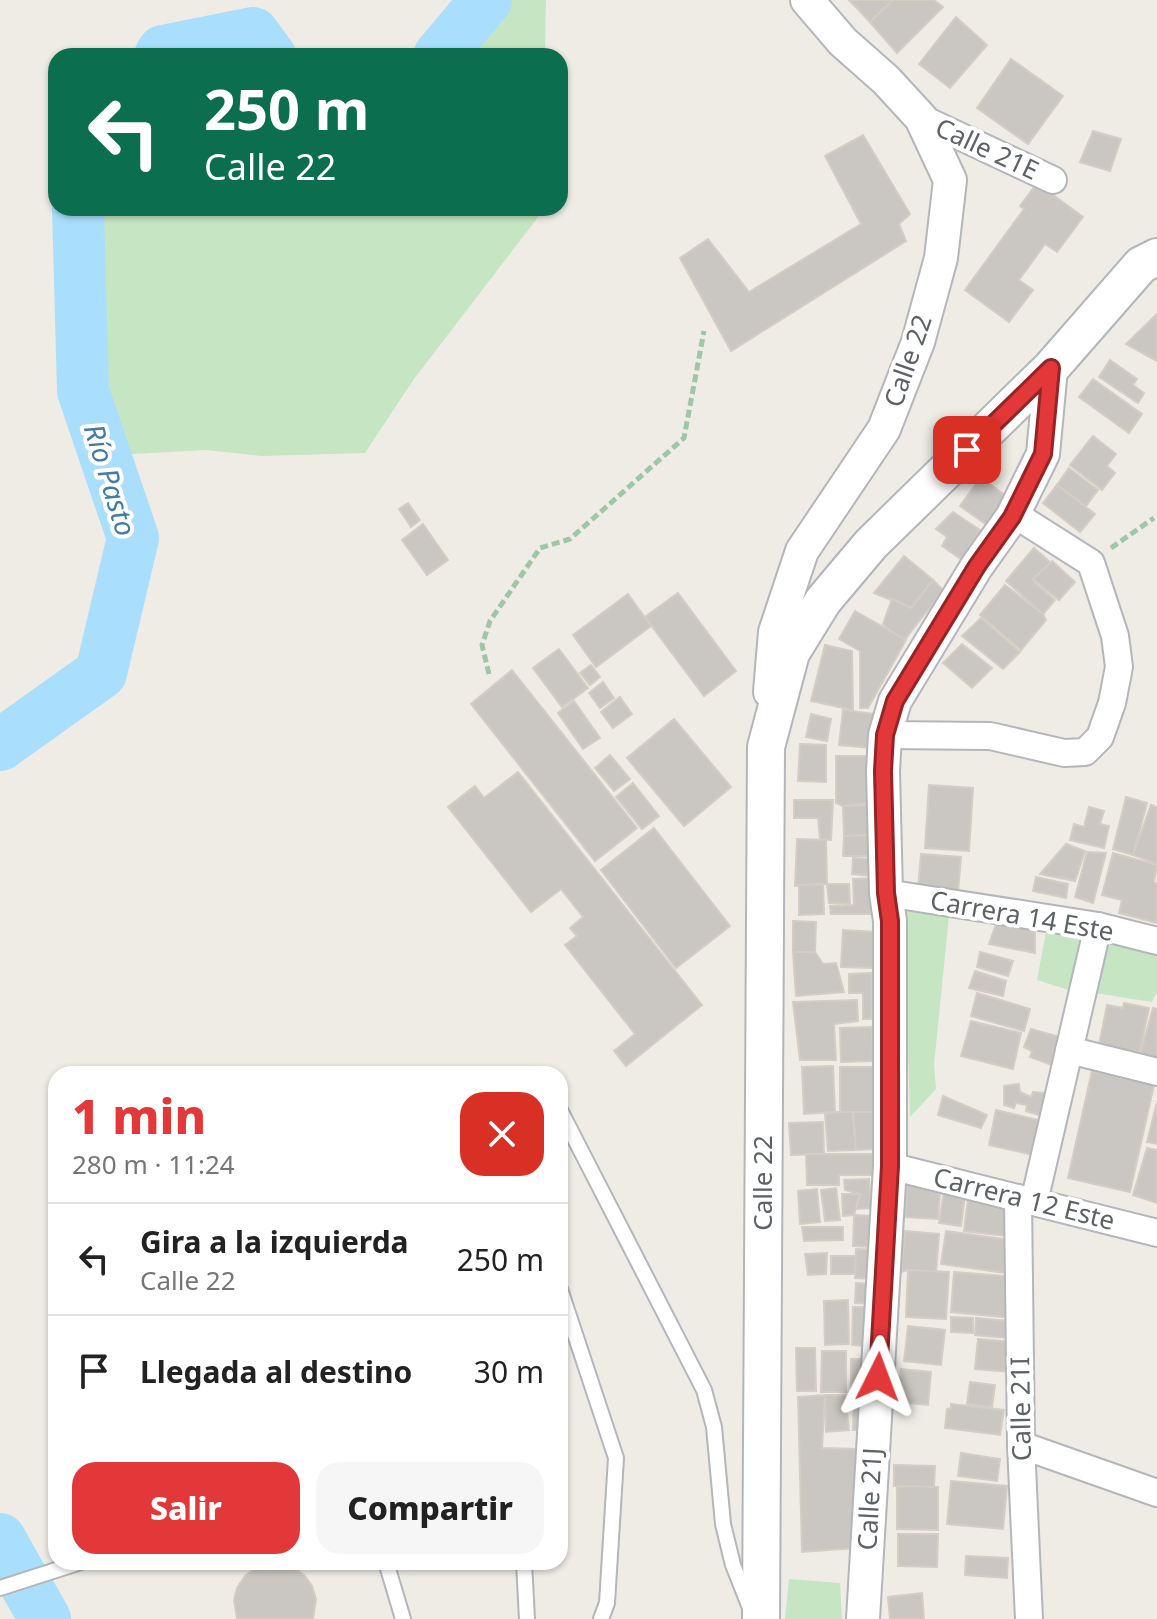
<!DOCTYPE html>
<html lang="es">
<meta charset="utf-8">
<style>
body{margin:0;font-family:"Noto Sans",sans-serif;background:#f6f6f6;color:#222;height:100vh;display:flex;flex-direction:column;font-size:30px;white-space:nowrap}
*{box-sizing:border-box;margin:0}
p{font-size:26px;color:#767676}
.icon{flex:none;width:44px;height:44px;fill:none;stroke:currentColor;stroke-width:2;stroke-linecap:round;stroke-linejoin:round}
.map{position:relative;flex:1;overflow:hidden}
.side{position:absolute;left:48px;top:1066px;width:520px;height:504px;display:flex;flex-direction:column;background:#fff;border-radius:24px;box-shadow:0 2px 6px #0004}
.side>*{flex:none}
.guide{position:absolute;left:48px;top:48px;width:520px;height:168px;border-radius:24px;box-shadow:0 2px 6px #0004;background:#0b6e4f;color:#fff;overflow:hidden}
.pin{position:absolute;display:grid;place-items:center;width:68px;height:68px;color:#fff;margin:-34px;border-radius:16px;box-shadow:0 4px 12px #0006}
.me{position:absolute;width:88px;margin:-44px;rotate:3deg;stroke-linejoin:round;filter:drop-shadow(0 0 6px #0008)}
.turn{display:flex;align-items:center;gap:28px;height:168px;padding:0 24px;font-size:36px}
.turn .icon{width:104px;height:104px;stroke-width:2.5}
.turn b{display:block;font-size:56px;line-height:68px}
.round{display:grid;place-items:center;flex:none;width:84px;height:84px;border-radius:24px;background:#f6f6f6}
.summary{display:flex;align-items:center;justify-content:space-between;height:136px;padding:0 24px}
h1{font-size:48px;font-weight:800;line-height:60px;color:#e33839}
.primary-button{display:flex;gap:16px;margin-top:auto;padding:16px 24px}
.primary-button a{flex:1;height:92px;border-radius:24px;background:#e33839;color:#fff;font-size:32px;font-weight:800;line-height:92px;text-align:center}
.primary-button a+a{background:#f6f6f6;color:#222}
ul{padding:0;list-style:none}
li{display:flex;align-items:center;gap:24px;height:112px;padding:0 24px;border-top:2px solid #e0e0e0}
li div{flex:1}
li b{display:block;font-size:30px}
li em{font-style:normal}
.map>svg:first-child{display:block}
</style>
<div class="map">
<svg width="1157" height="1619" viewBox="0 0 1157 1619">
<rect width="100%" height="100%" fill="#efece6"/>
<!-- green -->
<g fill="#c6e5c3">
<polygon points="497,0 546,0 545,56 451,56"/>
<polygon points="248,45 257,56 185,56"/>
<polygon points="91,208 545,208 414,379 365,453 262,456 206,450 114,455 94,392 87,214"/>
<polygon points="904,911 949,916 934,1065 936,1089 910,1117"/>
<polygon points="1047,927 1080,933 1072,991 1037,980"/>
<polygon points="1106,940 1157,952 1157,992 1152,1002 1095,993"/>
<polygon points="789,1579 840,1583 842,1619 785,1619"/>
</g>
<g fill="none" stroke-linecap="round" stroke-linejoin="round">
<!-- river -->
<g stroke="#a9dffc" stroke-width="52">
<polyline points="160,56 163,51 253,33 270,56"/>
<polyline points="439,56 486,0"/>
<polyline points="0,745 101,673 133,538 83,391 78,208"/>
<polyline points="0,1539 45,1619"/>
</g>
</g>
<!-- building -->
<g fill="#cac7c2" stroke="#d4cdc4" stroke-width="2">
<polygon points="849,0 893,0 870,22"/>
<polygon points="893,0 934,0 943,7 897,53 870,22"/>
<polygon points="956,17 987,45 950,88 919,64"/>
<polygon points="1011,59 1063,96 1028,144 977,108"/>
<polygon points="1093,131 1121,139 1110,171 1080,162"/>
<polygon points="863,135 910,214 899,224 906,241 731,351 680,258 708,239 749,292 861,224 825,156"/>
<polygon points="1037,183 1083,217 1057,252 1045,244 1019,280 1033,290 1009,322 965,290 1024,209 1020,206"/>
<polygon points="1157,314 1157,361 1126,344"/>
<polygon points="1110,360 1137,379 1133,385 1144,393 1138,403 1099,377"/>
<polygon points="1093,379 1142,414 1129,433 1079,397"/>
<polygon points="1093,436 1116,454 1107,466 1115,473 1102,490 1070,465"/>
<polygon points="1069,468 1098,490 1086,506 1057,485"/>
<polygon points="981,477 1007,497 987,525 960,506"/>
<polygon points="1057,485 1095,514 1080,532 1043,503"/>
<polygon points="408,503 420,520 411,527 399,509"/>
<polygon points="953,512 980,530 961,559 942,546 947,537 936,529"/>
<polygon points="423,524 448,560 427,575 402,540"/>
<polygon points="1034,548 1051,563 1034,582 1055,600 1043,614 1006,581"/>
<polygon points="904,556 933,580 911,608 874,593"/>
<polygon points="1052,561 1075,582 1059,600 1033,579"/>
<polygon points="933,580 943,590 903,642 883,624 892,599 911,608"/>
<polygon points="1005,585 1043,614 1046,620 1021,650 980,615"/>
<polygon points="678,593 736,671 704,696 645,617"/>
<polygon points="628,594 651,626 596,667 573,635"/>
<polygon points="855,611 906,640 868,708 860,708 860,651 839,639"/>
<polygon points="981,618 1020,652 1003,669 962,636"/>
<polygon points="962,644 992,668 972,688 943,663"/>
<polygon points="825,645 852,651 853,710 811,701"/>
<polygon points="559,649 588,688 562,707 533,668"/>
<polygon points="591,665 600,677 590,685 580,673"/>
<polygon points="512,670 637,828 595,861 471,704"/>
<polygon points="603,682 614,698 600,708 589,693"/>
<polygon points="620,697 632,714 613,728 601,712"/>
<polygon points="574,701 600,738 583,749 558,713"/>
<polygon points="843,710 875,714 871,748 839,745"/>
<polygon points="811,714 831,719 827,741 806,737"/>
<polygon points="674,719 731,787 684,826 627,758"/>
<polygon points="800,744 826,745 826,782 798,781"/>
<polygon points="610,755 630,779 614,791 595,768"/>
<polygon points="836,756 870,756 870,803 843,806 836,803"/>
<polygon points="518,772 702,1005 626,1066 614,1051 635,1034 565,945 577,936 570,928 583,917 561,889 531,912 448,807 475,786 484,798"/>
<polygon points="633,783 659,816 642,829 616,797"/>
<polygon points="929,785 973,788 969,851 925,848"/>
<polygon points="1126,797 1147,803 1133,855 1113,849"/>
<polygon points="794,800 833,800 831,840 820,839 818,818 794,818"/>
<polygon points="871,805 873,835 844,836 843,806"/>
<polygon points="1151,805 1157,807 1157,864 1133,855"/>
<polygon points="1089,807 1104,811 1100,824 1109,826 1104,848 1070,840 1074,824 1084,827"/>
<polygon points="654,828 730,926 676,968 601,870"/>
<polygon points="873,835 874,856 843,856 844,836"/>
<polygon points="797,839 826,840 827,884 795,886"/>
<polygon points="1066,844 1085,851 1075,881 1040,874"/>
<polygon points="1087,852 1106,853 1093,903 1075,897"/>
<polygon points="1113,853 1157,865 1154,882 1157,884 1157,923 1119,913 1122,900 1102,895"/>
<polygon points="921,854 961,857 958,892 918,890"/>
<polygon points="853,858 873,859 872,876 852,874"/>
<polygon points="1036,877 1068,884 1066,898 1033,891"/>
<polygon points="875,878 878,914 831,914 830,906 854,905 853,879"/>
<polygon points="823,884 824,914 799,915 799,885"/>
<polygon points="827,884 849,884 850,904 829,903"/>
<polygon points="1000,913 1035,922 1035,953 989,944"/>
<polygon points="793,921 816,922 815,952 793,952"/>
<polygon points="843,930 876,932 874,968 841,967"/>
<polygon points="793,952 815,952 823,964 836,963 844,992 796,996"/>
<polygon points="980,952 1013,961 1008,976 977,967"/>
<polygon points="975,971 1006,981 1003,996 969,988"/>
<polygon points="871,973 872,1019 863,1019 863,993 849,993 849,974"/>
<polygon points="977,993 1030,1009 1024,1031 971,1016"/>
<polygon points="857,1000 858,1021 834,1024 836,1060 800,1060 793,1002"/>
<polygon points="1124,1003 1149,1008 1137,1065 1097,1055 1107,1005 1123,1008"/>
<polygon points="1153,1008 1157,1009 1157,1069 1137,1065"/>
<polygon points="971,1021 1021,1033 1013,1069 961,1056"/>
<polygon points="872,1027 873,1061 841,1062 840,1028"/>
<polygon points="1031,1029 1063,1038 1054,1066 1030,1057 1032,1051 1024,1047"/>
<polygon points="833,1066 835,1112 804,1114 802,1067"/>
<polygon points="840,1067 873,1067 874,1112 840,1112"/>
<polygon points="1092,1071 1154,1085 1130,1192 1068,1178"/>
<polygon points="1019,1084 1020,1092 1031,1097 1033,1092 1056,1094 1048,1118 1026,1111 1027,1105 1016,1103 1014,1108 1004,1105 1004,1086"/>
<polygon points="943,1096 987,1115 981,1128 938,1115"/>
<polygon points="1157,1102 1157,1144 1147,1142"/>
<polygon points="996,1110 1046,1122 1038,1156 989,1145"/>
<polygon points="835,1112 853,1112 856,1150 828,1151 825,1114"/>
<polygon points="853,1112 874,1112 875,1149 856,1150"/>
<polygon points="823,1122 824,1154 791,1155 789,1123"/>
<polygon points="1147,1148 1157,1150 1157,1203 1133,1195"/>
<polygon points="806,1154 874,1154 875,1175 839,1175 839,1185 807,1185"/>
<polygon points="908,1177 941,1179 938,1219 905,1217"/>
<polygon points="869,1179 871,1208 856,1209 860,1194 845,1190 844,1180"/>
<polygon points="945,1185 966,1188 961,1226 939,1223"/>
<polygon points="836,1188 840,1220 825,1221 821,1190"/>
<polygon points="817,1189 820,1222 800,1224 798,1191"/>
<polygon points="969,1191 1016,1200 1015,1237 964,1231"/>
<polygon points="842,1194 860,1194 854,1215 843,1216"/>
<polygon points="854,1215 872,1216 871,1247 853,1246"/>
<polygon points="802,1227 843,1227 843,1240 804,1241"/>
<polygon points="905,1231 939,1234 936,1274 908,1270 901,1272"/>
<polygon points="946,1231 1018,1241 1013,1274 941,1264"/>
<polygon points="856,1249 883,1250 873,1279 855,1278"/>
<polygon points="827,1253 826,1274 808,1275 805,1254"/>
<rect x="831" y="1256" width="24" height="18"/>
<polygon points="908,1270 949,1272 946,1319 906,1317"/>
<polygon points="954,1272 1016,1277 1012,1318 951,1312"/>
<polygon points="856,1283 873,1284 872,1304 855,1303"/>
<polygon points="848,1300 849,1344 825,1345 824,1301"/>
<polygon points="853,1307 870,1307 869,1346 852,1345"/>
<polygon points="951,1317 973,1318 973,1333 951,1332"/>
<polygon points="976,1318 1009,1321 1007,1338 975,1335"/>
<polygon points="908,1326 945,1330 941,1365 904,1361"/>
<polygon points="978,1339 1012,1342 1010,1372 975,1369"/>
<polygon points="796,1348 815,1348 816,1391 797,1391"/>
<polygon points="822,1351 846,1351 846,1392 821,1392"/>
<polygon points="851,1359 868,1359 868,1389 851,1388"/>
<polygon points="901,1369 931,1372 928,1405 898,1402"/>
<polygon points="970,1382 995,1385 992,1407 967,1404"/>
<polygon points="825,1395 822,1448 858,1449 855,1548 802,1552 798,1397"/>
<polygon points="825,1395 845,1395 849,1430 826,1432"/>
<polygon points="854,1397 865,1397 865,1430 853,1430"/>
<polygon points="951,1404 1004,1410 1000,1435 945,1428 947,1409 951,1408"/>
<polygon points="961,1453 1000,1459 997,1481 958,1476"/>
<polygon points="894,1465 935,1466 934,1487 894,1486"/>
<polygon points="951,1481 1007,1486 1003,1529 947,1524"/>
<polygon points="897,1486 938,1487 938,1530 897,1529"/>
<polygon points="898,1534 938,1534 937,1567 898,1566"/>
<polygon points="966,1556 1008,1558 1007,1578 965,1575"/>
<polygon points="267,1563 293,1567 304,1575 312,1586 316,1599 313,1619 237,1619 234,1600 237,1588 245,1576 255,1568"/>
<polygon points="922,1593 924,1619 890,1619 888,1597"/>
</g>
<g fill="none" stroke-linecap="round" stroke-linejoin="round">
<defs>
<g id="service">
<polyline points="560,1110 704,1390 714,1427 723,1524 733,1565 750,1608"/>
<polyline points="560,1289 616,1458 607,1603 601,1619"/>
<polyline points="386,1562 403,1619"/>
<polyline points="524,1562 527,1619"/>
<polyline points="0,1588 81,1562"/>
</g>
<g id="minor">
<polyline points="921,118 1053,180"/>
<polyline points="885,735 990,736 1064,753 1085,752 1100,737 1112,703 1119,667 1115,636 1091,563 1014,514"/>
<polyline points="886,893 1098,926 1157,941"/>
<polyline points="1069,1050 1157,1072"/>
<polyline points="890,1166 1157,1233"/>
<polyline points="1018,1198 1021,1445 1029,1619"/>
<polyline points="1034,1202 1098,926"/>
<polyline points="1021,1445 1157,1493"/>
</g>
<g id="tertiary">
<polyline points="770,692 775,632 802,551 884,429 918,342 941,258 950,180 921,118 886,80 843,42 807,0"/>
<polyline points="863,1619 890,1166 890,921 886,893 883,771 885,735 895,701 977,566 1012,517 1043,454 1051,368"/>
</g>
<polyline id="secondary" points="761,1619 766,747 791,653 823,601 871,544 1051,368 1141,265 1157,257"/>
</defs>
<!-- service casing -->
<use href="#service" stroke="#b3b6ba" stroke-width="18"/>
<!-- minor casing -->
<use href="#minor" stroke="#b3b6ba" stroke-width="30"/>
<!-- tertiary casing -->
<use href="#tertiary" stroke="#b3b6ba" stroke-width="36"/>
<!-- secondary casing -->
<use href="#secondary" stroke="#b2b6ba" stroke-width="40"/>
<!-- path -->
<g stroke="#9dc7a5" stroke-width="5" stroke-dasharray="8 4" stroke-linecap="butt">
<polyline points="1111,548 1154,518"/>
<polyline points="489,674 482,645 490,621 540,548 570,539 684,438 704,331"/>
</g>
<!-- service -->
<use href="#service" stroke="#fff" stroke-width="14"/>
<!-- minor -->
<use href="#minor" stroke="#fff" stroke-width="26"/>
<!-- tertiary -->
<use href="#tertiary" stroke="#fff" stroke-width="32"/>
<!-- secondary -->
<use href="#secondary" stroke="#fff" stroke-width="36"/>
</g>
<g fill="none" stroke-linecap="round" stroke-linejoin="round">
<defs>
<polyline id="route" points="878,1377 890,1166 890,921 886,893 883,771 885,735 895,701 977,566 1012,517 1043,454 1051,368 967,450"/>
</defs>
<!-- route casing -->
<use href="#route" stroke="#942425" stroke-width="20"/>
<!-- route -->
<use href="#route" stroke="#e33839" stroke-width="14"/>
</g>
<g text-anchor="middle" stroke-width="8" stroke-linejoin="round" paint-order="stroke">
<!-- street labels -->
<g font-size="26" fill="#5d6265" stroke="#fff">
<text transform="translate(987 149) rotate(25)" y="9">Calle 21E</text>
<text transform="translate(908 361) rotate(-71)" y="9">Calle 22</text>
<text transform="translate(1022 916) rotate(10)" y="9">Carrera 14 Este</text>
<text transform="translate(763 1183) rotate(-90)" y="9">Calle 22</text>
<text transform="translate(1024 1199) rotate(14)" y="9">Carrera 12 Este</text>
<text transform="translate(1021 1409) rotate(-91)" y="9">Calle 21I</text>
<text transform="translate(870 1499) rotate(-87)" y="9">Calle 21J</text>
</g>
<!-- water labels -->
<g font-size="28" font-style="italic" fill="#427ba5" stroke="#fff">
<text transform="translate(110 480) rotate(73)" y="10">Río Pasto</text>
</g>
</g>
</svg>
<div class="pin" style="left:967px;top:450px;background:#d93025"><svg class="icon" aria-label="arrive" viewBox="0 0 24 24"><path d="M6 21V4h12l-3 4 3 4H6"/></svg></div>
<svg class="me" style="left:878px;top:1377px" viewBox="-20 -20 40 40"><path d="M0-17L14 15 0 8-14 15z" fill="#e33839" stroke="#fff" stroke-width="4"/></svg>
<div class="guide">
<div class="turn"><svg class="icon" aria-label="left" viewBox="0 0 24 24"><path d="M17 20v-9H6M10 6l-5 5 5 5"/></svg><div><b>250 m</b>Calle 22</div></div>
</div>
<section class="side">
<div class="summary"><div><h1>1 min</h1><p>280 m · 11:24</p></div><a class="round" style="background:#d93025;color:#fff"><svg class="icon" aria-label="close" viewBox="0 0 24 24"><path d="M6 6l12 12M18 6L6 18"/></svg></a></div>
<ul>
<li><svg class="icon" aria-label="left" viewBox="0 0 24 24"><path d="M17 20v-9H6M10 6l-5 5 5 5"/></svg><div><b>Gira a la izquierda</b><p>Calle 22</p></div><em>250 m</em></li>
<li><svg class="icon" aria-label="arrive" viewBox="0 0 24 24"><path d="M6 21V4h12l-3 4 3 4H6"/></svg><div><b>Llegada al destino</b></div><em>30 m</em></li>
</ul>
<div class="primary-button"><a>Salir</a><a>Compartir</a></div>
</section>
</div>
